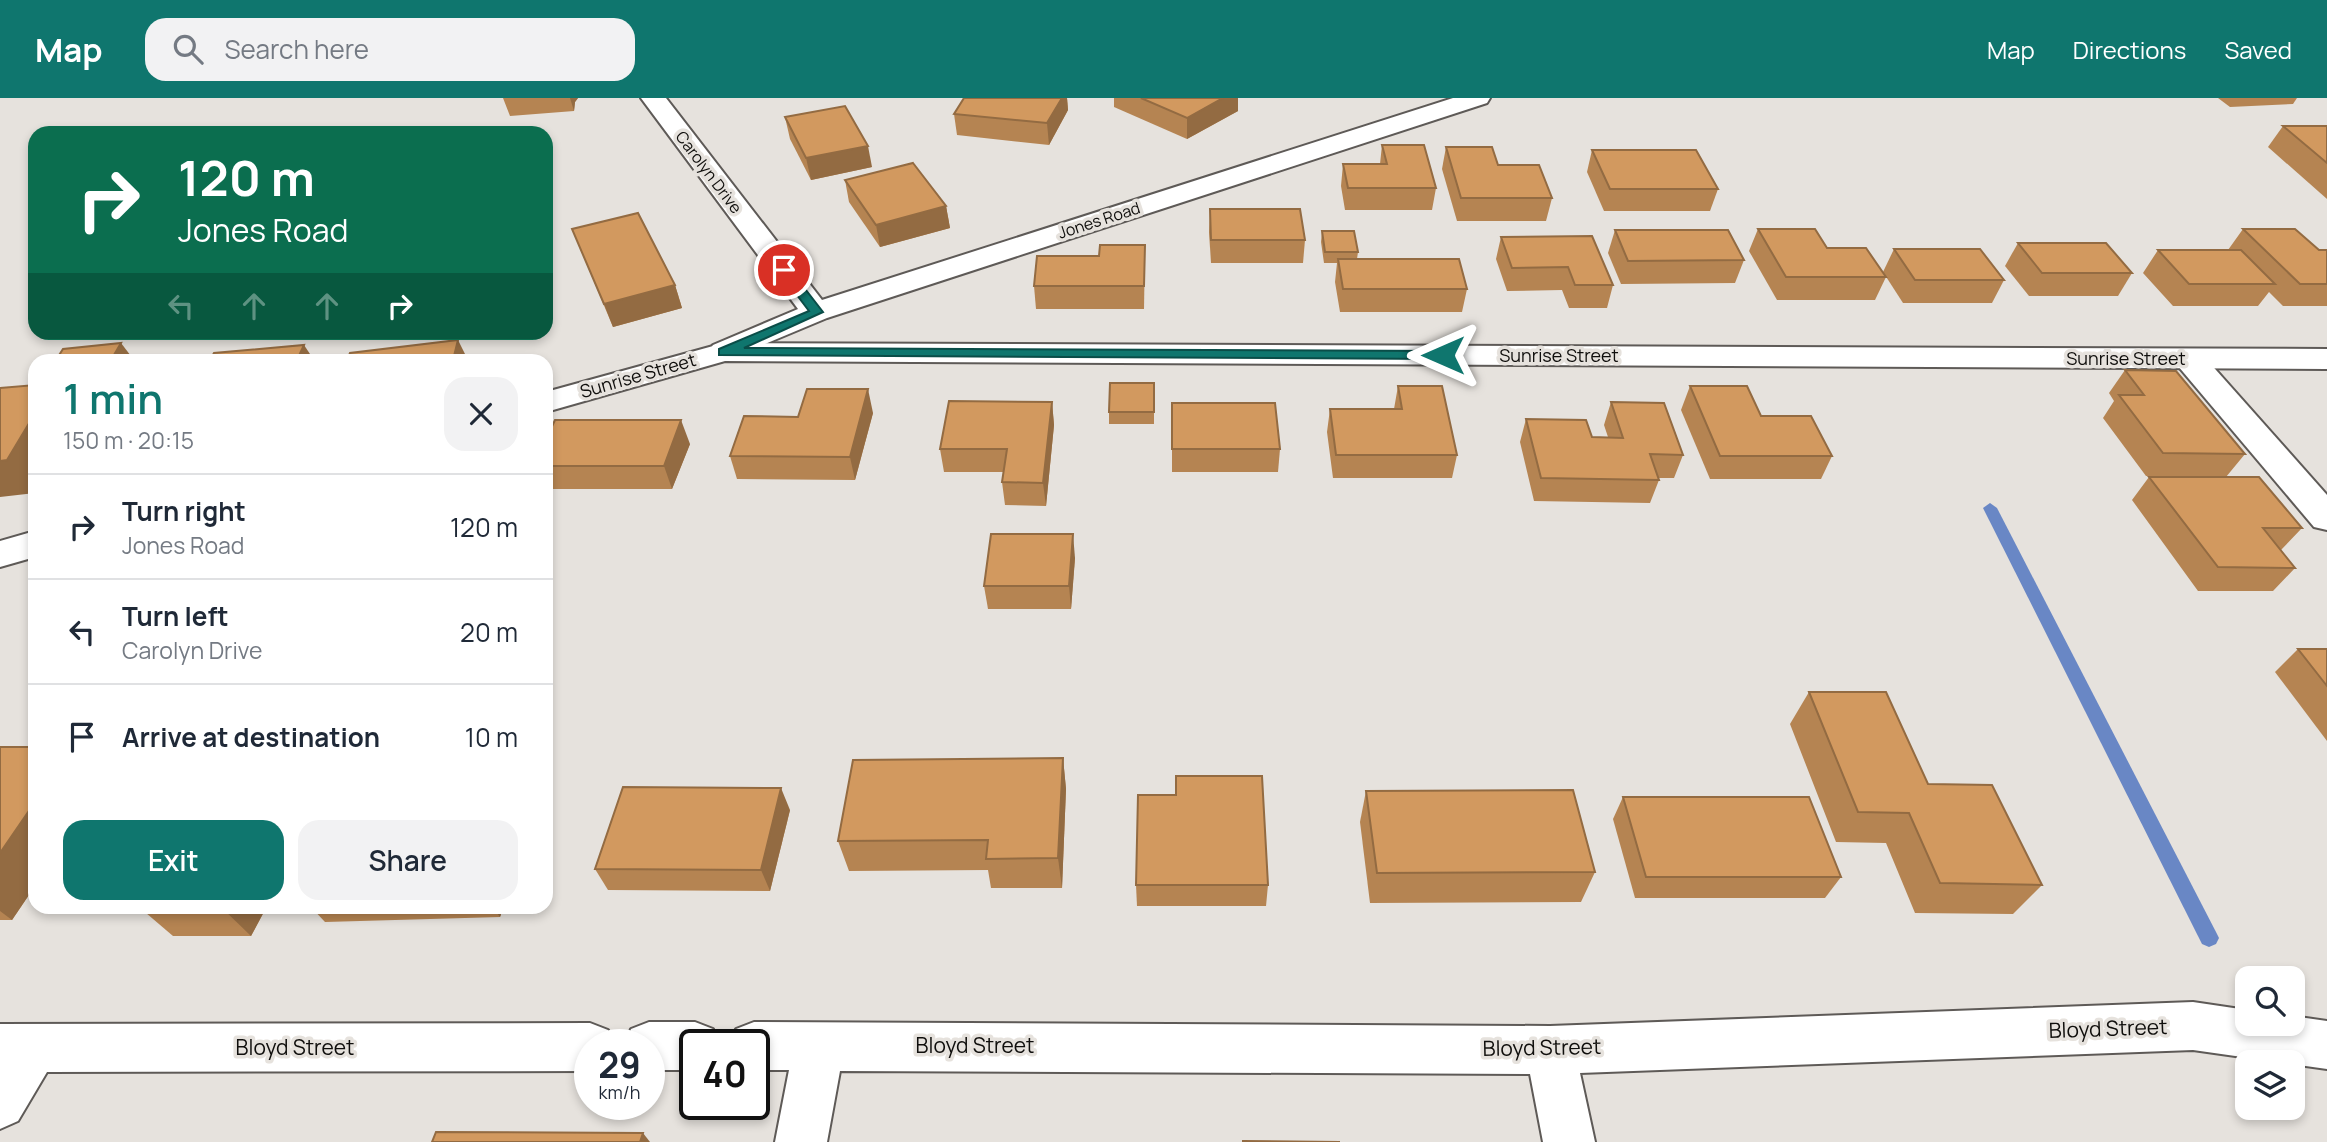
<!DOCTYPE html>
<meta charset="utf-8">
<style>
body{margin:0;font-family:Manrope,sans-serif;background:#f2f2f3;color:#1f2937;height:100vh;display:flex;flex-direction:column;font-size:26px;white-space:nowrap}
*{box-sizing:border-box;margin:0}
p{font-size:23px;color:#747a83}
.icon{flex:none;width:38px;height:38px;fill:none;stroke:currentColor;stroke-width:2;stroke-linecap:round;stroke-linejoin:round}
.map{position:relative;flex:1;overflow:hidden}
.sheet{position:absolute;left:28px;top:256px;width:525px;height:560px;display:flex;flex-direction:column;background:#fff;border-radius:21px;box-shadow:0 4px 10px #0003}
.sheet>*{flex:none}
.top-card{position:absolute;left:28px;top:28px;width:525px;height:214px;border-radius:21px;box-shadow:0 4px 10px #0003;background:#0b6e4f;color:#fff;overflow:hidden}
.buttons{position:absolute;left:2235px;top:868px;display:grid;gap:14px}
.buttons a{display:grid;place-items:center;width:70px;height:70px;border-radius:14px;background:#fff;box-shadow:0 4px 10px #0003;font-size:35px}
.speed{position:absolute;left:574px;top:931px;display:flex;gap:14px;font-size:35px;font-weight:700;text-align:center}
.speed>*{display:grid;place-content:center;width:91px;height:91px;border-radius:50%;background:#fff;box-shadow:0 4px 10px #0003;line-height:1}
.speed small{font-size:18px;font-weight:400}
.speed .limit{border:4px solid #111;border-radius:10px;background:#fff;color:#111}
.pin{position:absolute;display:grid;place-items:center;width:60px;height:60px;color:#fff;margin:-30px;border:4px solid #fff;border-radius:50%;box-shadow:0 2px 7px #0007}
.me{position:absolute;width:77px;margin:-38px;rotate:270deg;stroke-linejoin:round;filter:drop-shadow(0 0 5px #0008)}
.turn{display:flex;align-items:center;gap:24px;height:147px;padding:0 35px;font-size:32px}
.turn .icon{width:91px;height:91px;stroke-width:2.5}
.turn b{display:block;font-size:49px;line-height:60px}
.lanes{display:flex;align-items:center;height:66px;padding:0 35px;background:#0003;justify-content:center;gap:35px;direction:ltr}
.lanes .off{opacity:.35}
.round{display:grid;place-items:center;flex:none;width:74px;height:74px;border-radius:21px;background:#f2f2f3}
.head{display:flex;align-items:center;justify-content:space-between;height:119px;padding:0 35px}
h1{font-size:42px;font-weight:600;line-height:52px;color:#0f766e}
.cta{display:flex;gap:14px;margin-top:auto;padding:14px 35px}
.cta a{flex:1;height:80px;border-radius:21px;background:#0f766e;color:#fff;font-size:28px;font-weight:600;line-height:80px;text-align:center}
.cta a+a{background:#f2f2f3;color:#1f2937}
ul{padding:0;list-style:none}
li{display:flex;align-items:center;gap:21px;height:105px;padding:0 35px;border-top:2px solid #e0e1e3}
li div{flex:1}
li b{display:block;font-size:26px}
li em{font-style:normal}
header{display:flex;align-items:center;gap:42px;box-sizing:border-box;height:98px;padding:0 35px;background:#0f766e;color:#fff}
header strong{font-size:33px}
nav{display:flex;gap:38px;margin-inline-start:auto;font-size:24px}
.search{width:490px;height:63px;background:#f2f2f3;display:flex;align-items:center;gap:18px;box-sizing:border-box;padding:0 24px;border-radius:21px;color:#747a83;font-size:26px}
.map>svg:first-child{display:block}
</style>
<header>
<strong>Map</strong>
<div class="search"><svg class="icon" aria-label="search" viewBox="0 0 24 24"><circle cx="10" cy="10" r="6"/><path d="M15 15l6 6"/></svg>Search here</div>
<nav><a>Map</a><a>Directions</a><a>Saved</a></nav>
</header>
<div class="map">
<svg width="2327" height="1044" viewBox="0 0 2327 1044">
<rect width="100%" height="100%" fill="#e6e2dd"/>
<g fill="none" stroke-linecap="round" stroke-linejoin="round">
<!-- stream -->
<polygon fill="#6987c5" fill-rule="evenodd" points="1990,405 1997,410 2216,834 2219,840 2216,846 2209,849 2202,846 1983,410"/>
<defs>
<g id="street">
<polygon points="641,0 666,0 822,202 1453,0 1490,0 1487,5 827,220 724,263 713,261 708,254 713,247 798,211"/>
<polygon points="2189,251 2200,254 2327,397 2327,432 2314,429 2178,268 2173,261 2178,254"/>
<polygon points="2193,904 2247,912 2247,926 2292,926 2292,918 2327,923 2327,971 2193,952 1580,975 1595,1044 1543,1044 1530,976 840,973 827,1044 775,1044 789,972 754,972 754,947 730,947 736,931 754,924 1550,928"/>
<polygon points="649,924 695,924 713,931 719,947 695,947 695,972 649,972 649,947 625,947 631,931"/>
<polygon points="590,925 608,932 614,947 590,947 590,973 47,974 18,1023 0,1031 0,926"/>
</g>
<g id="secondary">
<polygon points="724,245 2327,251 2327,271 725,263 546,314 546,294"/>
<polygon points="35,433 35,459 0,469 0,443"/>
</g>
</defs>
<!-- street casing -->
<use href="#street" stroke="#5e5a57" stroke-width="4"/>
<!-- secondary casing -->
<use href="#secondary" stroke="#5e5a57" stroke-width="4"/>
<!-- street -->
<use href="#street" fill="#fff" fill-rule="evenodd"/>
<!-- secondary -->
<use href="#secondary" fill="#fff" fill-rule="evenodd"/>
</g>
<!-- wall -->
<g fill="#b58452">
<polygon points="503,0 578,0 575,4 574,13 510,18"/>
<polygon points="964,0 1067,0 1068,12 1049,47 957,37 954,16"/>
<polygon points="1114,0 1238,0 1238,13 1187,41 1114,9"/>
<polygon points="2218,0 2297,0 2293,6 2230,9"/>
<polygon points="785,19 872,69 811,82 790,41"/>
<polygon points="2283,28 2327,28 2327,101 2268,49"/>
<polygon points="1382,47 1436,90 1432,112 1345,112 1341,88 1343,66 1380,66"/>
<polygon points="1446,49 1498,67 1552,100 1546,123 1457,123 1442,71"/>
<polygon points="1592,52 1718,91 1710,113 1604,113 1587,74"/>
<polygon points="845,82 946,108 950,130 880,149 849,104"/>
<polygon points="1210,111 1305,142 1303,165 1211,165 1209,134"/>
<polygon points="572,131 675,187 682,210 613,229"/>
<polygon points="1758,131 1827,150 1886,179 1875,202 1777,202 1749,153"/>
<polygon points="2243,131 2319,152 2327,152 2327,208 2283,208 2269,194 2258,208 2173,208 2143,175 2158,152 2228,152"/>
<polygon points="1615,132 1744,162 1735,185 1621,186 1608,155"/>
<polygon points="1322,133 1358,154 1357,161 1467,191 1462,214 1340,214 1335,184 1337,165 1324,165 1321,144"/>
<polygon points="1501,139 1613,187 1607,210 1569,210 1562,192 1507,193 1496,161"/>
<polygon points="2018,145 2132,175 2118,198 2029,198 2005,168"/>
<polygon points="1145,147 1144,211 1036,211 1034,188 1099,158"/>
<polygon points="1894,151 2004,182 1992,205 1903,205 1883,174"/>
<polygon points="2125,272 2245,356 2226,379 2302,430 2281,452 2295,470 2273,493 2198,493 2132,402 2149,379 2173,379 2146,378 2103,320 2114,303 2109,295"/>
<polygon points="1154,285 1154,326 1109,326 1109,314"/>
<polygon points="1398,288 1457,357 1452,380 1333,380 1327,334 1330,311 1394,311"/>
<polygon points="1690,288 1832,358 1821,381 1710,381 1681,312"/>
<polygon points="1052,304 1054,327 1046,408 1005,407 1002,384 1004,374 944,374 940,351"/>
<polygon points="1611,304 1683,357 1674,380 1658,380 1659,382 1650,405 1534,403 1520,344 1526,321 1592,339 1608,339 1604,327"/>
<polygon points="1172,305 1280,351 1278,374 1172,374"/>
<polygon points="873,315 855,382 737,381 730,358 798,319"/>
<polygon points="546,341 690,346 672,391 546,391"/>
<polygon points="1075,460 1071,511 988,511 984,488"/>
<polygon points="2298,551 2327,551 2327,643 2275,574"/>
<polygon points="1809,594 1928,686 2042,787 2013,816 1915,815 1886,745 1836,744 1790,626"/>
<polygon points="0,649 35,649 35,788 12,822 0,822"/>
<polygon points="1063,660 1066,691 1062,790 991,790 988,772 849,773 838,743"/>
<polygon points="1366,693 1595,774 1581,804 1370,805 1360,724"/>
<polygon points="1623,699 1841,779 1825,800 1635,800 1613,721"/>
<polygon points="790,712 770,793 608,792 595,771"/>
<polygon points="1136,787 1268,787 1266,808 1137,808"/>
<polygon points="267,808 251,838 173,838 139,809"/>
<polygon points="310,808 504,808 500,819 325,824"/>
</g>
<!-- shaded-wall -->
<g fill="#936b42">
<polygon points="570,0 578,0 575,4 574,13"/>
<polygon points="1062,0 1067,0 1068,12 1049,47 1047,25"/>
<polygon points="1223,0 1238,0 1238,13 1187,41 1187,20"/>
<polygon points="868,48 872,69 811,82 806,60"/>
<polygon points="946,108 950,130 880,149 876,127"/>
<polygon points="675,187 682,210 613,229 604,206"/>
<polygon points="458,242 468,262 453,262"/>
<polygon points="121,245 134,262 111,262"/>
<polygon points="304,247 314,262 297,262"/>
<polygon points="868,291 873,315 855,382 850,359"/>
<polygon points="1052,304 1054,327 1046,408 1043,385"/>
<polygon points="34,317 35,319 35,395 0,399 0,363"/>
<polygon points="681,322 690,346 672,391 664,368"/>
<polygon points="1073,436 1075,460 1071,511 1069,488"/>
<polygon points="1063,660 1066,691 1062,790 1058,760"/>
<polygon points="781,690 790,712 770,793 761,772"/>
<polygon points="35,704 35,788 12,822 0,813 0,755"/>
<polygon points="220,808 267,808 251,838"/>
<polygon points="492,808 504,808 500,819"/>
<polygon points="643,1035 650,1044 640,1044"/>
</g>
<!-- building -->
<g fill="#d2995f" stroke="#936b42" stroke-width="2">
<polygon points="964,0 1062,0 1047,25 954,16"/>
<polygon points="1141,0 1223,0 1187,20"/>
<polygon points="845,8 868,48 806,60 785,19"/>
<polygon points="2283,28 2327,28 2327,65"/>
<polygon points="1382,47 1424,47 1436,90 1348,90 1343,66 1387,66"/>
<polygon points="1446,49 1492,49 1498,67 1539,67 1552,100 1461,100"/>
<polygon points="1592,52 1696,52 1718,91 1610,91"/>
<polygon points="913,65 946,108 876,127 845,82"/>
<polygon points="1210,111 1300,111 1305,142 1211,142"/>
<polygon points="638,115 675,187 604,206 572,131"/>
<polygon points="1758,131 1815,131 1827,150 1866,150 1886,179 1786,179"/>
<polygon points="2243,131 2295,131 2319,152 2327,152 2327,186 2300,186"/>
<polygon points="1615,132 1728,132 1744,162 1628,163"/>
<polygon points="1322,133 1354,133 1358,154 1325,154"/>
<polygon points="1592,138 1613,187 1575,187 1568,169 1512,170 1501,139"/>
<polygon points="2018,145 2106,145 2132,175 2042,175"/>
<polygon points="1100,147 1145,147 1144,188 1034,188 1037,158 1099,158"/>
<polygon points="1894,151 1980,151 2004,182 1915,182"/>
<polygon points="2158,152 2241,152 2275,186 2189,186"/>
<polygon points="1338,161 1459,161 1467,191 1343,191"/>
<polygon points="458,242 453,262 347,262 350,255"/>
<polygon points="121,245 111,262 56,262 63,251"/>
<polygon points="304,247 297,262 210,262 214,255"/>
<polygon points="2125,272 2176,273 2245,356 2163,355 2119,297 2144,297"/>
<polygon points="1110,285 1154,285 1154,314 1109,314"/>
<polygon points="35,287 35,317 34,317 7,362 0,363 0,290"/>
<polygon points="1398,288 1442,288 1457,357 1336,357 1330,311 1402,311"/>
<polygon points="1690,288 1747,288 1761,318 1811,318 1832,358 1720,358"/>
<polygon points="807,291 868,291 850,359 730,358 744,318 798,319"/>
<polygon points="949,303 1052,304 1043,385 1002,384 1007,351 940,351"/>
<polygon points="1611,304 1664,305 1683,357 1650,356 1659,382 1541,380 1526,321 1586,322 1592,339 1623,340"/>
<polygon points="1172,305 1275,305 1280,351 1172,351"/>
<polygon points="555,322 681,322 664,368 546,368 546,341"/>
<polygon points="2149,379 2259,379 2302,430 2263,430 2295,470 2218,469"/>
<polygon points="991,436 1073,436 1069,488 984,488"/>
<polygon points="2298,551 2327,551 2327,588"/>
<polygon points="1809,594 1886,594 1928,686 1992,687 2042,787 1940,785 1909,715 1858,714"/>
<polygon points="0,649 35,649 35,704 0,755"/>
<polygon points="1063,660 1058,760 986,761 988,742 838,743 853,662"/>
<polygon points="1176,678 1262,678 1268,787 1136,787 1138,697 1176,697"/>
<polygon points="623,689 781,690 761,772 595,771"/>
<polygon points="1573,692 1595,774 1377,775 1366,693"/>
<polygon points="1623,699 1809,699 1841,779 1646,779"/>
<polygon points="436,1034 643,1035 640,1044 432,1044"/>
<polygon points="1243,1043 1340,1044 1243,1044"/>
</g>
<!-- route -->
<polygon fill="#0f766e" stroke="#0a4d48" stroke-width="2" points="784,168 788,169 823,214 744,250 1443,253 1449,257 1443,261 719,257 719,251 809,213 778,172"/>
<g text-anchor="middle" stroke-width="7" stroke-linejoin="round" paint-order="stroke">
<!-- far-street labels -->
<g font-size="16" fill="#0f0e0c" stroke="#e6e2dd">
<text transform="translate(709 74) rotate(53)" y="6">Carolyn Drive</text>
<text transform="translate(1099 122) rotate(-18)" y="6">Jones Road</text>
</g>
<!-- street labels -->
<g font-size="18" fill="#0f0e0c" stroke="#e6e2dd">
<text x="1559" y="264">Sunrise Street</text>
<text x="2126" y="267">Sunrise Street</text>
<text transform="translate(638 278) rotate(-16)" y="6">Sunrise Street</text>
</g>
<!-- near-street labels -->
<g font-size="21" fill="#0f0e0c" stroke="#e6e2dd">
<text transform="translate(2108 931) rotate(-2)" y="7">Bloyd Street</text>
<text x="975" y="955">Bloyd Street</text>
<text x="295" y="957">Bloyd Street</text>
<text transform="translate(1542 950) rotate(-1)" y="7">Bloyd Street</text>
</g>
</g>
</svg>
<div class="buttons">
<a><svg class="icon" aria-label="search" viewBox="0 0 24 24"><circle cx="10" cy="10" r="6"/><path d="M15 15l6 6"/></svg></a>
<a><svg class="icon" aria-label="layers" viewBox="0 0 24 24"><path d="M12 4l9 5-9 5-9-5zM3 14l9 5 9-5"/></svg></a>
</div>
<div class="speed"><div>29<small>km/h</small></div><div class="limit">40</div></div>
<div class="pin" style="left:784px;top:172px;background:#d93025"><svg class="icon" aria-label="arrive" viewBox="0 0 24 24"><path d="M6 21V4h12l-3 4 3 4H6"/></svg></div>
<svg class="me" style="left:1443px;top:257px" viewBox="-20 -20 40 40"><path d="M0-17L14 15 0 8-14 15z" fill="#0f766e" stroke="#fff" stroke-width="4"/></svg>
<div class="top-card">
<div class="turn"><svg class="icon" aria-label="right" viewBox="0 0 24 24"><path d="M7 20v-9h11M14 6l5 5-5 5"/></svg><div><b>120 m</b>Jones Road</div></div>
<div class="lanes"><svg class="icon off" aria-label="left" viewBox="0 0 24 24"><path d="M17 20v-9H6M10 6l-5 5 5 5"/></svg><svg class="icon off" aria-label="ahead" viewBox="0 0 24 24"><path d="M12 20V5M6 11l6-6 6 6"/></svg><svg class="icon off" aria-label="ahead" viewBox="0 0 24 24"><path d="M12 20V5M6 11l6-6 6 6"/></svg><svg class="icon" aria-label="right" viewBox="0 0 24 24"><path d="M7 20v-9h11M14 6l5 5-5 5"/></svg></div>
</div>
<section class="sheet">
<div class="head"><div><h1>1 min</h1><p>150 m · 20:15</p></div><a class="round"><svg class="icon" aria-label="close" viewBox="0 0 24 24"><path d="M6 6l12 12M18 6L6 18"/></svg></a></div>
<ul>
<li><svg class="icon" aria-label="right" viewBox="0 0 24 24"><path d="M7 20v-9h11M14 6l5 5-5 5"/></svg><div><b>Turn right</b><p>Jones Road</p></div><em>120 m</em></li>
<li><svg class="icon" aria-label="left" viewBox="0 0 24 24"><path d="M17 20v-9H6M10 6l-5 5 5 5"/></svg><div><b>Turn left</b><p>Carolyn Drive</p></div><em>20 m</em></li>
<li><svg class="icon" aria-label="arrive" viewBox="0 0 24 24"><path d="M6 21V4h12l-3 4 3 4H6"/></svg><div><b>Arrive at destination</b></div><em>10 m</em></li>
</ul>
<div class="cta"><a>Exit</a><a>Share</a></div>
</section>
</div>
